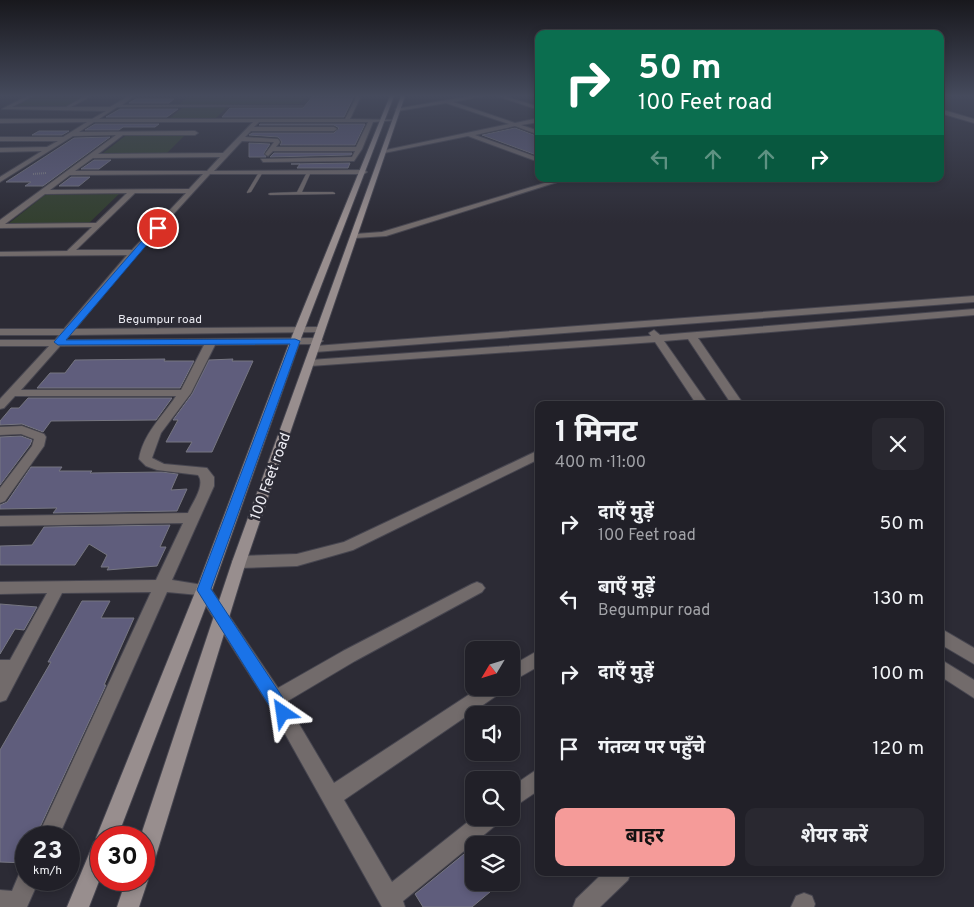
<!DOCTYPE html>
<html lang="hi">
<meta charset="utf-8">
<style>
body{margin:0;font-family:Overpass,"Noto Sans Devanagari",sans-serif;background:#292830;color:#f1f3f6;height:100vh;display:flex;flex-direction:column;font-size:19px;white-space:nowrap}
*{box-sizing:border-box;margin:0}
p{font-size:16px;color:#a2a3a8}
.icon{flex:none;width:28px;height:28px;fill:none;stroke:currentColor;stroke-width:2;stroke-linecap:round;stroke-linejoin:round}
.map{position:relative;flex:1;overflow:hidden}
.side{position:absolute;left:535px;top:401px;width:409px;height:475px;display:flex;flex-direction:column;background:#212028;border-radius:10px;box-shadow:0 2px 8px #0003,0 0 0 1px #3e3e45}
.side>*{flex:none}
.hud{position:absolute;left:535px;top:30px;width:409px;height:152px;border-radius:10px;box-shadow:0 2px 8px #0003,0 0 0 1px #3e3e45;background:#0b6e4f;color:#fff;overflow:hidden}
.needle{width:32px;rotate:232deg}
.fabs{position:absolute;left:465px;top:641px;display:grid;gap:10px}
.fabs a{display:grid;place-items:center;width:55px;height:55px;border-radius:10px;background:#212028;box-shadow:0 2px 8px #0003,0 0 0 1px #3e3e45;font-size:25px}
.speed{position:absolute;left:15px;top:826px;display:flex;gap:10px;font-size:25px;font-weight:700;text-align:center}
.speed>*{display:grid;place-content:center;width:65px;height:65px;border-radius:50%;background:#212028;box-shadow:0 2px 8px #0003,0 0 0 1px #3e3e45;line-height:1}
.speed small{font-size:12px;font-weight:400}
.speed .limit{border:8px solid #d22;background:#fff;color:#111}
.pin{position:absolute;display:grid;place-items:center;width:42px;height:42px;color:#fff;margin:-21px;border:2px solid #fff;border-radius:50%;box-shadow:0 1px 5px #0007}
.me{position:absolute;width:55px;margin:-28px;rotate:328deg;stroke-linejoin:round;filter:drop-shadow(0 0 4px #0008)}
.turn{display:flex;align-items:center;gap:18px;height:105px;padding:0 20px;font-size:22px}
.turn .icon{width:65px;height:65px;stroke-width:2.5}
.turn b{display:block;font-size:35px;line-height:42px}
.lanes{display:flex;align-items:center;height:48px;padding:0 20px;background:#0003;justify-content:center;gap:25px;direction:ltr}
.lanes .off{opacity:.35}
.round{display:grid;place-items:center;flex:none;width:52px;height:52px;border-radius:10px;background:#292830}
.summary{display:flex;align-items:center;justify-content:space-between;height:85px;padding:0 20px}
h1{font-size:30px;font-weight:700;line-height:38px}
.button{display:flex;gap:10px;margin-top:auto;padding:10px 20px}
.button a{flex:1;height:58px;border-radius:10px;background:#f59b99;color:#111;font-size:20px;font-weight:700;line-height:58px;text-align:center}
.button a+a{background:#292830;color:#f1f3f6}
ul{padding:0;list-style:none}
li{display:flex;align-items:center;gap:15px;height:75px;padding:0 20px}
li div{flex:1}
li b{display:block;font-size:19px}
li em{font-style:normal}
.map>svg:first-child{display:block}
</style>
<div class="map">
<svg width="974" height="907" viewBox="0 0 974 907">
<rect width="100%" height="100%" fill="#2c2b35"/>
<!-- green -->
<g fill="#33402f">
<polygon points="35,96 85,96 66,107 13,108"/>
<polygon points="189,96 306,96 299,104 178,105"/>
<polygon points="227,107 216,118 169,119 182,108"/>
<polygon points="185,135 166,154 102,154 125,136"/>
<polygon points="119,194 89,223 8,224 45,195"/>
</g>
<!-- building -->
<g fill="#5f5d7c" stroke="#767681">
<polygon points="313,96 354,96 344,117 222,117 230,108 303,108"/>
<polygon points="136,99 174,99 169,103 129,103"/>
<polygon points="120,109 178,109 167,117 106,117"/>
<polygon points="95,124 159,124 155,127 123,127 119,130 85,130"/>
<polygon points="260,124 365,124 355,145 280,145 282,142 278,137 249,135 252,133 334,133 339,128 334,125 259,125"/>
<polygon points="515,128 539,137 539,156 482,135"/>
<polygon points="39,131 69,131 62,135 32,135"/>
<polygon points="110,137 43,186 25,186 31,182 6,182 74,138"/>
<polygon points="249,143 270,144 264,153 266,157 249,157"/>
<polygon points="274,153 352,153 351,155 270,157"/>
<polygon points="94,160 111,160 99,169 81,169"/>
<polygon points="350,163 348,168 297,168 300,164 291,164"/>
<polygon points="71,177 90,177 79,186 59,186"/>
<polygon points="165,359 164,361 194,361 180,388 37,388 50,373 65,373 75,360"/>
<polygon points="233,359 232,361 253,361 212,452 186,452 192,442 166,442 178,420 173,420 192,394 209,360"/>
<polygon points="28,398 172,398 156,420 51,421 43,432 22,424 0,425 0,421 11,408 19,408"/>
<polygon points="21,436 32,440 30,445 0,485 0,437"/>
<polygon points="31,467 62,467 59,471 92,471 90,473 162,472 178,474 171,490 187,489 177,511 53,513 57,508 0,509 0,505 7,502"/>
<polygon points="170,525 160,547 166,547 157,566 107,570 109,567 101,567 107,555 89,544 75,565 0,565 0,546 32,545 44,527"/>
<polygon points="82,601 110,601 101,618 134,618 104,685 106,685 35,838 26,838 26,863 0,862 0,750 51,662 48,662"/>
<polygon points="0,604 37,607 24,630 15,629 0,654"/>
<polygon points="464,854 474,868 474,882 484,882 490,892 472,907 423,907 415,894"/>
</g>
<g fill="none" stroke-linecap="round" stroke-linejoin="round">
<defs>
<g id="lane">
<polygon points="261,171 263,172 251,192 247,193 247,192 259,172"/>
<polygon points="309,171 311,172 302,192 333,192 335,193 335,194 270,195 268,194 270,193 297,192 307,172"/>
</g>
<g id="street">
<path d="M 27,96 L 33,96 L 12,107 L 66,107 L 85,96 L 91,96 L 71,107 L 110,107 L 129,96 L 134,96 L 122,105 L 303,106 L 117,107 L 99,119 L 345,119 L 357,96 L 361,96 L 350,119 L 396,120 L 373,122 L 362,149 L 354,161 L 263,162 L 261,159 L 352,157 L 355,151 L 273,151 L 268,156 L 265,154 L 274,142 L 242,141 L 214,171 L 364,170 L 367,172 L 364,174 L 210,174 L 137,254 L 75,329 L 320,327 L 323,328 L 323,332 L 70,335 L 65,340 L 318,338 L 323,341 L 318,344 L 215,345 L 191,393 L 161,433 L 152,458 L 164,464 L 207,468 L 214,477 L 214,486 L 172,580 L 209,586 L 278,688 L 343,651 L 472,584 L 477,582 L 482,584 L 485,588 L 482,592 L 355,661 L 286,702 L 334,783 L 479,688 L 502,688 L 499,694 L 344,800 L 392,882 L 474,817 L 499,818 L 496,825 L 403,901 L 405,907 L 382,907 L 269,705 L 199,595 L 167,592 L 58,838 L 37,838 L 151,592 L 62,593 L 6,700 L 0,702 L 0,660 L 10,660 L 47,593 L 0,594 L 0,582 L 156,580 L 183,523 L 0,526 L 0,516 L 188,513 C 192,503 206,485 198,475 L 157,470 L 146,466 L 139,459 C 143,434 162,417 176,396 L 15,396 L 4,408 L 0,409 L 0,399 L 49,346 L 0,346 L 0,340 L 55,340 L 59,335 L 0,335 L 0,329 L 64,329 L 127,255 L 0,256 L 0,252 L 67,251 L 92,227 L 0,228 L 0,220 L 116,135 L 73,136 L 0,182 L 0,177 L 42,151 L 0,152 L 0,148 L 47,147 L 58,141 L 0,141 L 0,137 L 63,137 L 87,122 L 0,123 L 0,119 L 92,119 L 106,111 L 2,109 ZM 94,122 L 253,122 L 223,153 L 98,154 L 123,135 L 195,135 L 198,133 L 195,131 L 79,132 ZM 259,122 L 368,122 L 356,147 L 276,147 L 280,142 L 278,139 L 245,137 L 251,131 L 334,131 L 337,129 L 334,127 L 254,127 ZM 220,157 L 207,171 L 75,171 L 93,158 ZM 203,174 L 189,189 L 50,190 L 70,175 ZM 127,193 L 96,223 L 5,224 L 45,194 ZM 135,193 L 186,193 L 132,250 L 76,250 ZM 204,345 L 181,390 L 21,390 L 60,346 Z"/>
<polygon points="471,96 483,96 453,102 515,123 539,118 539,122 521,125 539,131 539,135 515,126 475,135 539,158 539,162 468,136 384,153 381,151 509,124 446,103 398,111 395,109"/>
<polygon points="497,96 504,96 539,107 539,110"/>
<polygon points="940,109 974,119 974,123 940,113"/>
<polygon points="558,179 567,179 386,236 355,238 351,236 355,234 382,232"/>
<polygon points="974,296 974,302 315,352 310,349 315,346"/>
<polygon points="974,309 974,315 698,338 744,405 732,405 688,339 664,341 709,405 697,405 655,342 310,366 305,363 310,360 651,336 649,333 654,330 660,335"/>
<polygon points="22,426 44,434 46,437 44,446 5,501 0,503 0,488 32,446 34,439 21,434 0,435 0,427"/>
<polygon points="539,450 539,459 353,550 297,566 239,568 234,566 232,562 234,558 239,556 297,554 344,542"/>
<polygon points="940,628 974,648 974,664 940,644"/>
<polygon points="539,650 539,666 511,682 511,666"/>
<polygon points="940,659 974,680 974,698 940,676"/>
<polygon points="539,768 539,790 511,809 511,787"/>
<polygon points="26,870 26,880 39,880 27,907 0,907 0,890 12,891 20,872"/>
<polygon points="604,872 631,872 628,880 600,907 573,907 576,899"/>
<polygon points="804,893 812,896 815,904 814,907 791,907 796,896"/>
</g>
<g id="secondary">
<polygon points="390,96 394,96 300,341 212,590 117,838 101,838 101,876 89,907 67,907 94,842 97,840 96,838 196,590 290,341"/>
<polygon points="401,96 405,96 246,562 155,859 152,867 144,870 144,838 140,838 232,562"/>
<polygon points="144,872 148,880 139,907 117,907 126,880 144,880"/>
</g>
</defs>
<!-- lane casing -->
<use href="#lane" stroke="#474650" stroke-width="1"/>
<!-- street casing -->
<use href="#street" stroke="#474650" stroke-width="2"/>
<!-- secondary casing -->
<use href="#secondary" stroke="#474650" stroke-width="2"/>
<!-- path -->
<polyline stroke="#85848d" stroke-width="2" stroke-dasharray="1 1" stroke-linecap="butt" points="33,174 46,173"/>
<!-- lane -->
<use href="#lane" fill="#726b6b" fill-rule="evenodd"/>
<!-- street -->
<use href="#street" fill="#726b6b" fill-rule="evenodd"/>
<!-- secondary -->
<use href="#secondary" fill="#988e8e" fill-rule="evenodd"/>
</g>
<!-- sky -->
<linearGradient id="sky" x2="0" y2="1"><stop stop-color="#18181d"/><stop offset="0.43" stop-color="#454a5c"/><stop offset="1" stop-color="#454a5c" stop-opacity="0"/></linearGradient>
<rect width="974" height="223" fill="url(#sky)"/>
<!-- route -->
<polygon fill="#1a73e8" stroke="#114b97" points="155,226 161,228 66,340 295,339 300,341 211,589 289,707 291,713 289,718 283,720 277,718 197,590 290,344 58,345 54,342"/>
<g text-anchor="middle" stroke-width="5" stroke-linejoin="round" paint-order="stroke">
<!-- far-street labels -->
<g font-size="12" fill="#ececf3" stroke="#2c2b35">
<text x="160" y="323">Begumpur road</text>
</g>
<!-- street labels -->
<g font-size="15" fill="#ececf3" stroke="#2c2b35">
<text transform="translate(270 476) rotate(-70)" y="5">100 Feet road</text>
</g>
</g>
</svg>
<div class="fabs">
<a><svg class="needle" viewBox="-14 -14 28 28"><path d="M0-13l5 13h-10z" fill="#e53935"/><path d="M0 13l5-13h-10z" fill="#a2a3a8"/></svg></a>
<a><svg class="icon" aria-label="sound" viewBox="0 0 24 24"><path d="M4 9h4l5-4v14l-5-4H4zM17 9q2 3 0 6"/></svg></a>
<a><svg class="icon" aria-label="search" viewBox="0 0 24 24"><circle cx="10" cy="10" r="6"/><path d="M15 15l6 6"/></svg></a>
<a><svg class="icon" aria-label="layers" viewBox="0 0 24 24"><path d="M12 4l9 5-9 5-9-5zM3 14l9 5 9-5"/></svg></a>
</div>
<div class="speed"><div>23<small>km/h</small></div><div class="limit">30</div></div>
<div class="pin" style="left:158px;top:228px;background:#d93025"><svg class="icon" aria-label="arrive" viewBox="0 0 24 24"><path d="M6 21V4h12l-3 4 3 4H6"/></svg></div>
<svg class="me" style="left:283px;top:713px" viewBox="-20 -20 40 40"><path d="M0-17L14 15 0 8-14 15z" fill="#1a73e8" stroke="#fff" stroke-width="4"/></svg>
<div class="hud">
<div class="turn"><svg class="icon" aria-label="right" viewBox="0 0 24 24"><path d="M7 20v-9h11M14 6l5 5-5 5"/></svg><div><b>50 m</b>100 Feet road</div></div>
<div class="lanes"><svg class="icon off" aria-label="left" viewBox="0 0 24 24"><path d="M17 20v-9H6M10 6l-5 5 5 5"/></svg><svg class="icon off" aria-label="ahead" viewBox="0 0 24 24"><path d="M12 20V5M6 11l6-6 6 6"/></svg><svg class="icon off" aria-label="ahead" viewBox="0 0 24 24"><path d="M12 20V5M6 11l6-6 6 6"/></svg><svg class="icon" aria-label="right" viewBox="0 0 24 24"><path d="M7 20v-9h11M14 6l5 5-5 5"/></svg></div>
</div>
<section class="side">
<div class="summary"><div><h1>1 मिनट</h1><p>400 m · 11:00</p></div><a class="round"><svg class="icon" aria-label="close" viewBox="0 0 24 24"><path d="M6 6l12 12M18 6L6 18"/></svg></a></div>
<ul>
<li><svg class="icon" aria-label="right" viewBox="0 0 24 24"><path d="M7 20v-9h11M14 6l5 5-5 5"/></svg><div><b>दाएँ मुड़ें</b><p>100 Feet road</p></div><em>50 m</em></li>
<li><svg class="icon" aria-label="left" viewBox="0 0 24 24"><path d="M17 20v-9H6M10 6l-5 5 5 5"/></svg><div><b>बाएँ मुड़ें</b><p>Begumpur road</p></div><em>130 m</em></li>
<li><svg class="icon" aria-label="right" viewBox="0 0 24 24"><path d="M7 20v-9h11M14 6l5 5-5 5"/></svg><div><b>दाएँ मुड़ें</b></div><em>100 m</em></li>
<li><svg class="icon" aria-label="arrive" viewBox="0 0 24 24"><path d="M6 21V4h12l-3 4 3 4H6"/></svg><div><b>गंतव्य पर पहुँचे</b></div><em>120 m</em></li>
</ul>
<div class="button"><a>बाहर</a><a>शेयर करें</a></div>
</section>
</div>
